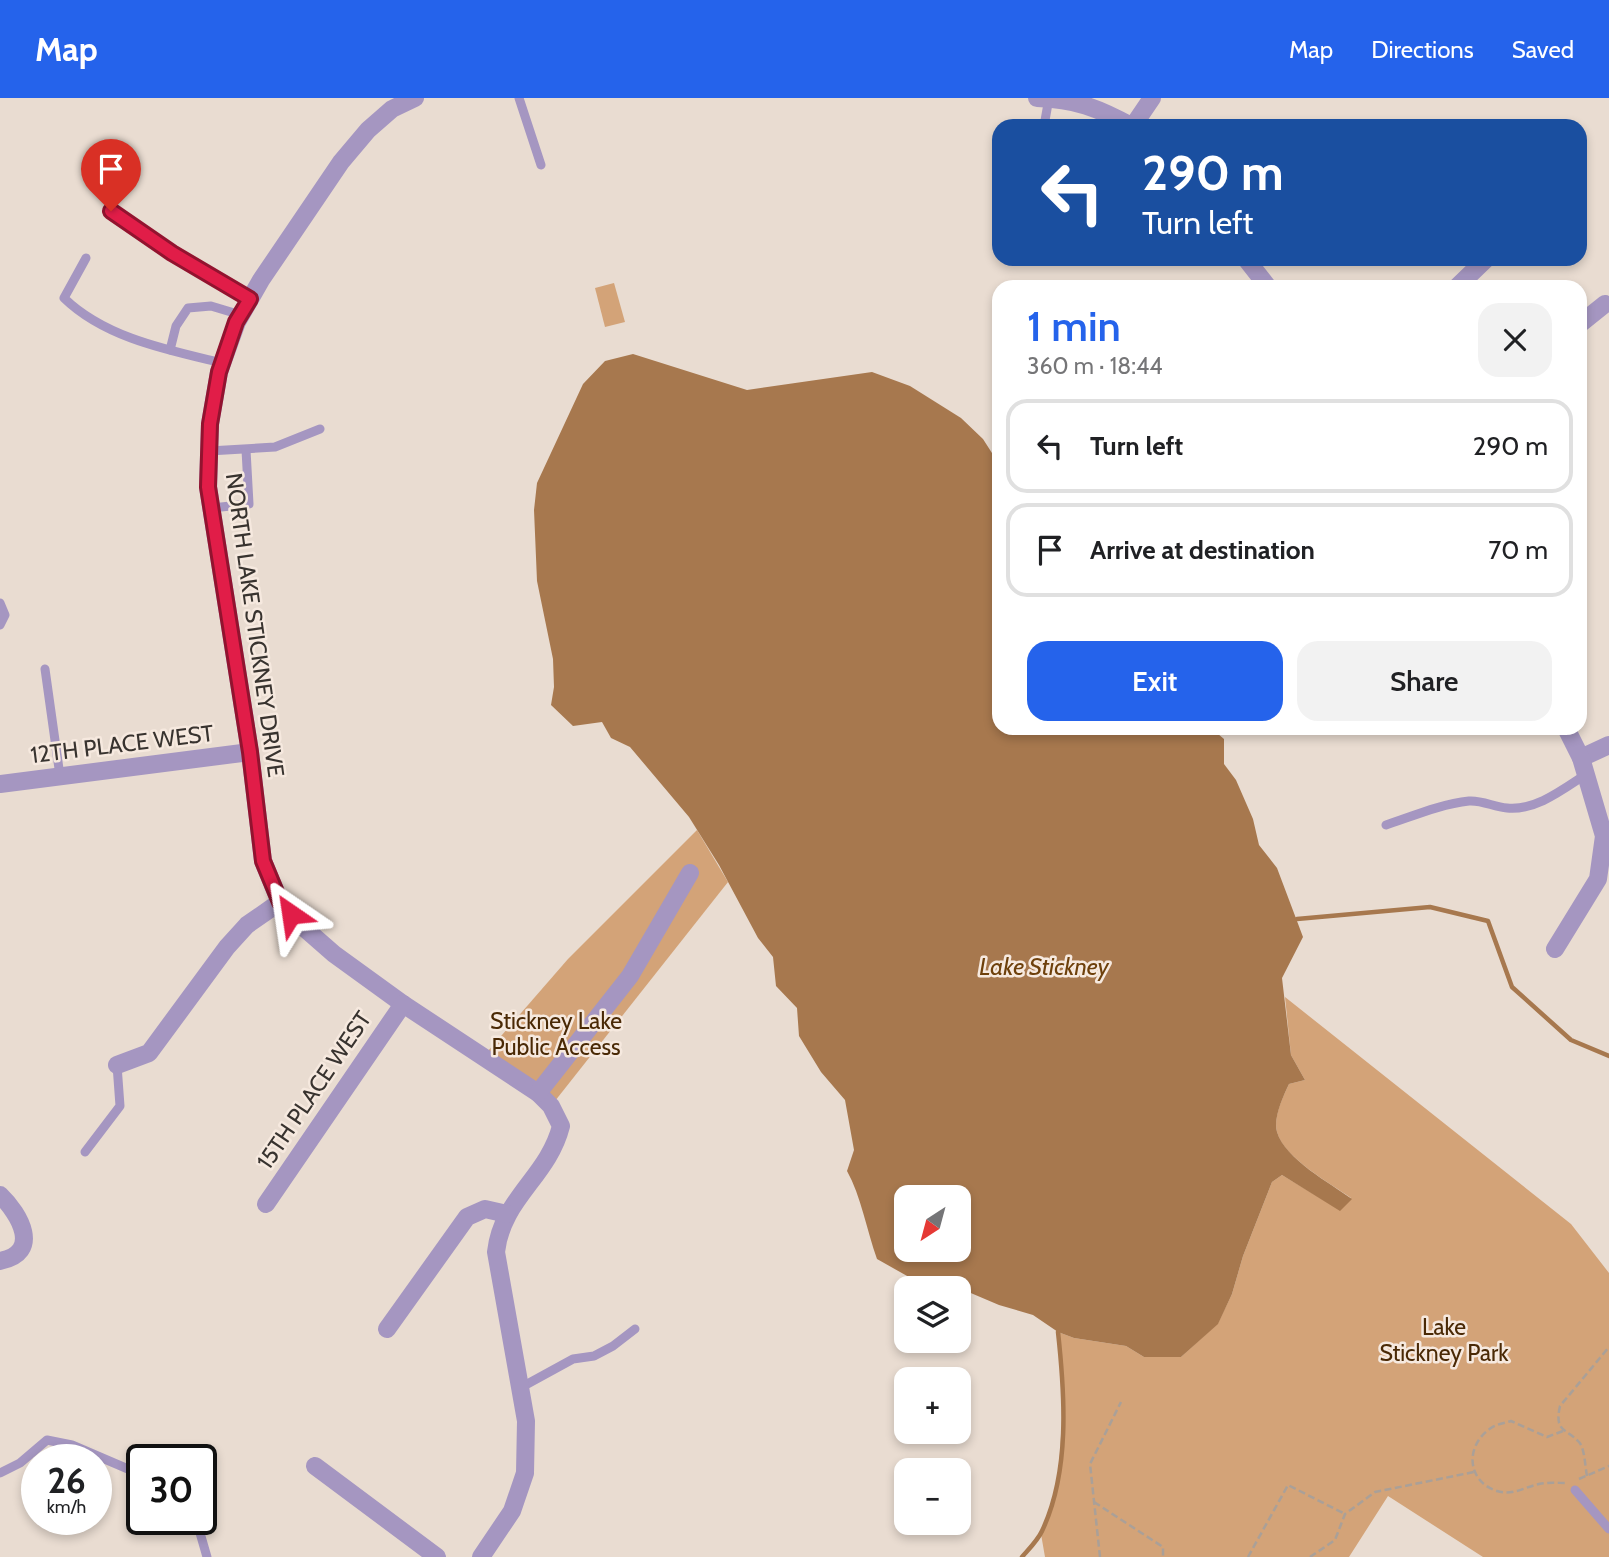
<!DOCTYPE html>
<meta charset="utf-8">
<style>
body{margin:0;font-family:Cabin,sans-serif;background:#f2f2f2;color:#202124;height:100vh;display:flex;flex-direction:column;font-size:26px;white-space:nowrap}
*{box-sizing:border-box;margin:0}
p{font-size:23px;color:#757577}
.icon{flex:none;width:38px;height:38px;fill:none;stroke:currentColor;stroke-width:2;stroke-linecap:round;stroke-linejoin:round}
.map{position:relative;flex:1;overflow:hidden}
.drawer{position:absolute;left:992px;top:182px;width:595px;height:455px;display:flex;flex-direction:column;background:#fff;border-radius:21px;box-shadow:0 4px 10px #0003}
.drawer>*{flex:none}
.banner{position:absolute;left:992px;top:21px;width:595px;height:147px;border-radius:21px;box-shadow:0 4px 10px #0003;background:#1a4fa0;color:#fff;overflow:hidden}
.needle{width:46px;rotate:216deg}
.fabs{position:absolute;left:894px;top:1087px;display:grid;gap:14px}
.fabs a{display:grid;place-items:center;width:77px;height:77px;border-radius:14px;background:#fff;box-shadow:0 4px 10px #0003;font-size:35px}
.speed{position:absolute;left:21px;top:1346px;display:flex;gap:14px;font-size:35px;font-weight:700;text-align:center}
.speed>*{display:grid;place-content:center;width:91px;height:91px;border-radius:50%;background:#fff;box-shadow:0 4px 10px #0003;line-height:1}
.speed small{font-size:18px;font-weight:400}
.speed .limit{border:4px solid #111;border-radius:10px;background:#fff;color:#111}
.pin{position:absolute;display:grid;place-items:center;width:60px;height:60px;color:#fff;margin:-72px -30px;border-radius:50% 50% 50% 0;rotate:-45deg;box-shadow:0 0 7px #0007}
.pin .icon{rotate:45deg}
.me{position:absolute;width:77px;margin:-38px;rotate:328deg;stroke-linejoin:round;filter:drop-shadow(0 0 5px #0008)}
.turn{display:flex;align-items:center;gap:24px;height:147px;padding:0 35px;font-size:32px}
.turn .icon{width:91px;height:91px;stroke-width:2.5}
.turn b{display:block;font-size:49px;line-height:60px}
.round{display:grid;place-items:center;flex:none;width:74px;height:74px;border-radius:21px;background:#f2f2f2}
.head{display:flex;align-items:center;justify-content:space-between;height:119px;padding:0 35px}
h1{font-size:42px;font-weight:600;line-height:52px;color:#2563eb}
.button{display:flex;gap:14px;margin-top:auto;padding:14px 35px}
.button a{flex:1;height:80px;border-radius:21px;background:#2563eb;color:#fff;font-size:28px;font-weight:600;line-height:80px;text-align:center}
.button a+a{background:#f2f2f2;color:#202124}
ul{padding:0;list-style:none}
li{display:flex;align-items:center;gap:21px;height:94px;margin:0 14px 10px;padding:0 21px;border:4px solid #e0e0e0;border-radius:21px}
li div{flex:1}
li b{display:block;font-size:26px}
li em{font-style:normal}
header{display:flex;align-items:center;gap:42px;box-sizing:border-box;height:98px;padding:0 35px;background:#2563eb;color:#fff}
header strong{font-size:33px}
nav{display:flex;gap:38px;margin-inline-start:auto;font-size:24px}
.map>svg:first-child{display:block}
</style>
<header>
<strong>Map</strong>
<nav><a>Map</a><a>Directions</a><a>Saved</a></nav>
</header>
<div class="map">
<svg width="1609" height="1459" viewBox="0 0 1609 1459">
<rect width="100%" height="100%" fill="#e9dcd1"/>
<!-- green -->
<g fill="#d3a378">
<polygon points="614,185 625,224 605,229 595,190"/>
<polygon points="697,732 728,784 555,1003 488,953 568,861"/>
<path d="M 1285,899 L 1571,1126 L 1609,1175 L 1609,1459 L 1483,1459 L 1388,1398 L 1349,1459 L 1045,1459 L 1041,1436 L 1058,1388 L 1064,1289 L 1058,1234 L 1074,1240 L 1126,1248 L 1144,1259 L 1181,1259 L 1218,1225 L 1232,1196 L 1243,1158 L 1272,1084 L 1282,1077 L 1340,1112 L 1351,1100 C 1330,1085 1284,1060 1277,1034 C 1273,1019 1283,999 1289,986 L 1305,982 L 1291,957 Z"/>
</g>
<!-- water -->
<path fill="#a7784e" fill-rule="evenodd" d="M 633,256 L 747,292 L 872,274 L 910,288 L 961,320 L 983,341 L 999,366 L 999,630 L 1211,630 L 1224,641 L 1224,666 L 1236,682 L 1253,721 L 1259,747 L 1277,770 L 1303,839 L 1282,880 L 1291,957 L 1305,982 L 1289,986 C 1283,999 1273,1020 1277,1034 C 1285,1061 1330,1085 1352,1101 L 1340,1113 L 1282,1077 L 1272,1084 L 1243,1158 L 1232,1196 L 1218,1226 L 1181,1259 L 1144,1259 L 1126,1248 L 1074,1240 L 1058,1234 L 1033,1217 L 999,1207 L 959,1190 L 916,1183 L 877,1161 C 867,1133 861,1098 847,1073 L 854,1052 L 845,1002 L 821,974 L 799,938 L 797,910 L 776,888 L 773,859 L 758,840 L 719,767 L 689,719 L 630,649 L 611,640 L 602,624 L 573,628 L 551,607 L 554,589 L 553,561 L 537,483 L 534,412 L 537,385 L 583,286 L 605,263 ZM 906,1099 L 959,1099 L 959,1152 L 906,1152 Z"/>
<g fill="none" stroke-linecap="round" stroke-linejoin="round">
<!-- stream -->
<g stroke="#a7784e" stroke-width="4.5">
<polyline points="1297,821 1430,809 1488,823 1512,889 1571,942 1609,958"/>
<path d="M 1022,1459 C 1029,1451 1038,1442 1042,1433 C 1070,1374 1065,1298 1058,1234"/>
</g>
<!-- path -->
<g stroke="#aaa098" stroke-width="2.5" stroke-dasharray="7 3.5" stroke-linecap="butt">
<path d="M 1563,1333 L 1547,1339 L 1511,1323 C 1505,1325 1497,1326 1491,1330 C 1465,1347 1466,1383 1497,1393 C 1512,1398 1525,1389 1539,1386 C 1548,1384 1557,1385 1566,1385"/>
<path d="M 1587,1378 C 1585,1369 1585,1351 1579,1344 C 1566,1330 1554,1334 1560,1308 L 1609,1249"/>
<polyline points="1579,1381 1609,1368"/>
<polyline points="1094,1404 1163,1449 1163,1459"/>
<polyline points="1100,1459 1090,1366 1121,1304"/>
<polyline points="1248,1459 1288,1387 1345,1416"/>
<polyline points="1310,1459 1335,1442 1345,1416 1375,1394 1474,1374"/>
</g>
<!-- service -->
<g stroke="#a596c1" stroke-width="9">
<polyline points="519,0 541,67"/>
<polyline points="1044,28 1049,0"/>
<polyline points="111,113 172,155 250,202"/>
<path d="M 86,160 L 64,200 C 105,240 168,252 222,265"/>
<polyline points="170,252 176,228 188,210 211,208 241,217"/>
<polyline points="209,353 275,349 320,331"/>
<polyline points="212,410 249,406 246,352"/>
<polyline points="0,505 5,517 0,527"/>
<polyline points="45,571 60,678"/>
<path d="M 1386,727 C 1413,718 1441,706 1469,703 C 1482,702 1494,709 1507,710 C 1535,713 1562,692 1585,677"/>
<polyline points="85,1054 120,1008 117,967"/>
<polyline points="520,1290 573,1261 594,1258 613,1248 635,1231"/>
<polyline points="0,1375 20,1365 47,1342 72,1347 142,1377"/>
<polyline points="1575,1392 1609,1431"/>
<polyline points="196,1421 207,1459"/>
</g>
<!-- minor -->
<g stroke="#a596c1" stroke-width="18">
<path d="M 415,0 L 392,11 L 368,32 L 341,64 L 261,182 L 237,224 L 219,274 L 210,326 L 208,389 L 250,654 L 263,763 L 280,804 L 302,828 L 334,856 L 403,906 L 538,995 L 551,1008 L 561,1028 C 548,1079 502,1100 496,1154 L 526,1323 L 525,1375 L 512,1413 L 481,1459"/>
<path d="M 1037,0 C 1075,1 1098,10 1131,28"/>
<polyline points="1133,28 1152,0"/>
<polyline points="1246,161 1268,189"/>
<polyline points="1457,189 1486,161"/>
<polyline points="1580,226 1605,206"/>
<polyline points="1581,660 1609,647"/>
<polyline points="0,686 250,654"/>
<polyline points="1555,851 1598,781 1604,738 1581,660 1566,630"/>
<polyline points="117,967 149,955 227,849 247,827 280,804"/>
<polyline points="538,995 630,878 690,775"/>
<path d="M 0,1097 C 20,1116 42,1155 0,1163"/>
<polyline points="266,1106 403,906"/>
<polyline points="387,1231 467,1119 485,1111 507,1116"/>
<polyline points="315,1368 437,1459"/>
</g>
</g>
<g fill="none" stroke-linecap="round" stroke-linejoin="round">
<defs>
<polyline id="route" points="111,113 172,155 250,201 236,224 219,274 210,326 208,389 250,654 263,763 280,804 291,816"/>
</defs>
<!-- route casing -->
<use href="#route" stroke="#92132f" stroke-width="18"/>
<!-- route -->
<use href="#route" stroke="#e11d48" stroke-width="12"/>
</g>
<g text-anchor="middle" stroke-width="5" stroke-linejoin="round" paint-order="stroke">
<!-- street labels -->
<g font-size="23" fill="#38332f" stroke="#f6e9df">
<text transform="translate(255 527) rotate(82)" y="8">NORTH LAKE STICKNEY DRIVE</text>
<text transform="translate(122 646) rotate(-7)" y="8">12TH PLACE WEST</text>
<text transform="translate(314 992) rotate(-56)" y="8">15TH PLACE WEST</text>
</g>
<!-- park labels -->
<g font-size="23" fill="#4a2905" stroke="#f6e9df">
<text x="556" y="931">Stickney Lake<tspan x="556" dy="26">Public Access</tspan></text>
<text x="1444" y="1237">Lake<tspan x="1444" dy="26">Stickney Park</tspan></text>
</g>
<!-- water labels -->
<g font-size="24" font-style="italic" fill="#6e400b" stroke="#f6e9df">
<text x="1044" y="877">Lake Stickney</text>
</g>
</g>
</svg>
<div class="fabs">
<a><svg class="needle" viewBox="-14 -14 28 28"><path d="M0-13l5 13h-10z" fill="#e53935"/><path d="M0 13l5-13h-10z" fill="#757577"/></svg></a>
<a><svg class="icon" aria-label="layers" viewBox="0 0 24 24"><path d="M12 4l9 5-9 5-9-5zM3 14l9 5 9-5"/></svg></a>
<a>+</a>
<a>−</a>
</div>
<div class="speed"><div>26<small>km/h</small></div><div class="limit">30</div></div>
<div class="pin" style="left:111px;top:113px;background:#d93025"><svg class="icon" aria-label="arrive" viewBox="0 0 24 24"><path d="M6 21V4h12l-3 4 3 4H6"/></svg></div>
<svg class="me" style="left:291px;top:816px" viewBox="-20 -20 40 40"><path d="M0-17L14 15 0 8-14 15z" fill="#e11d48" stroke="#fff" stroke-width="4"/></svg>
<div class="banner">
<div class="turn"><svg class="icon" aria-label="left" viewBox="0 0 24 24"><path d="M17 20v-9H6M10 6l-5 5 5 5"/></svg><div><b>290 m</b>Turn left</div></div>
</div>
<section class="drawer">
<div class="head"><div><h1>1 min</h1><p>360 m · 18:44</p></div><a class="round"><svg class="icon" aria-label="close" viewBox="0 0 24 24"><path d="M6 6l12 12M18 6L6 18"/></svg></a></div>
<ul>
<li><svg class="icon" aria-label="left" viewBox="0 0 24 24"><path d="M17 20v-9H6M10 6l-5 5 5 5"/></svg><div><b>Turn left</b></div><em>290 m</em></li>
<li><svg class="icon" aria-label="arrive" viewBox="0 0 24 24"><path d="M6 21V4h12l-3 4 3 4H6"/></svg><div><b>Arrive at destination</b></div><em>70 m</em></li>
</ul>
<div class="button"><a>Exit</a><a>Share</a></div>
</section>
</div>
